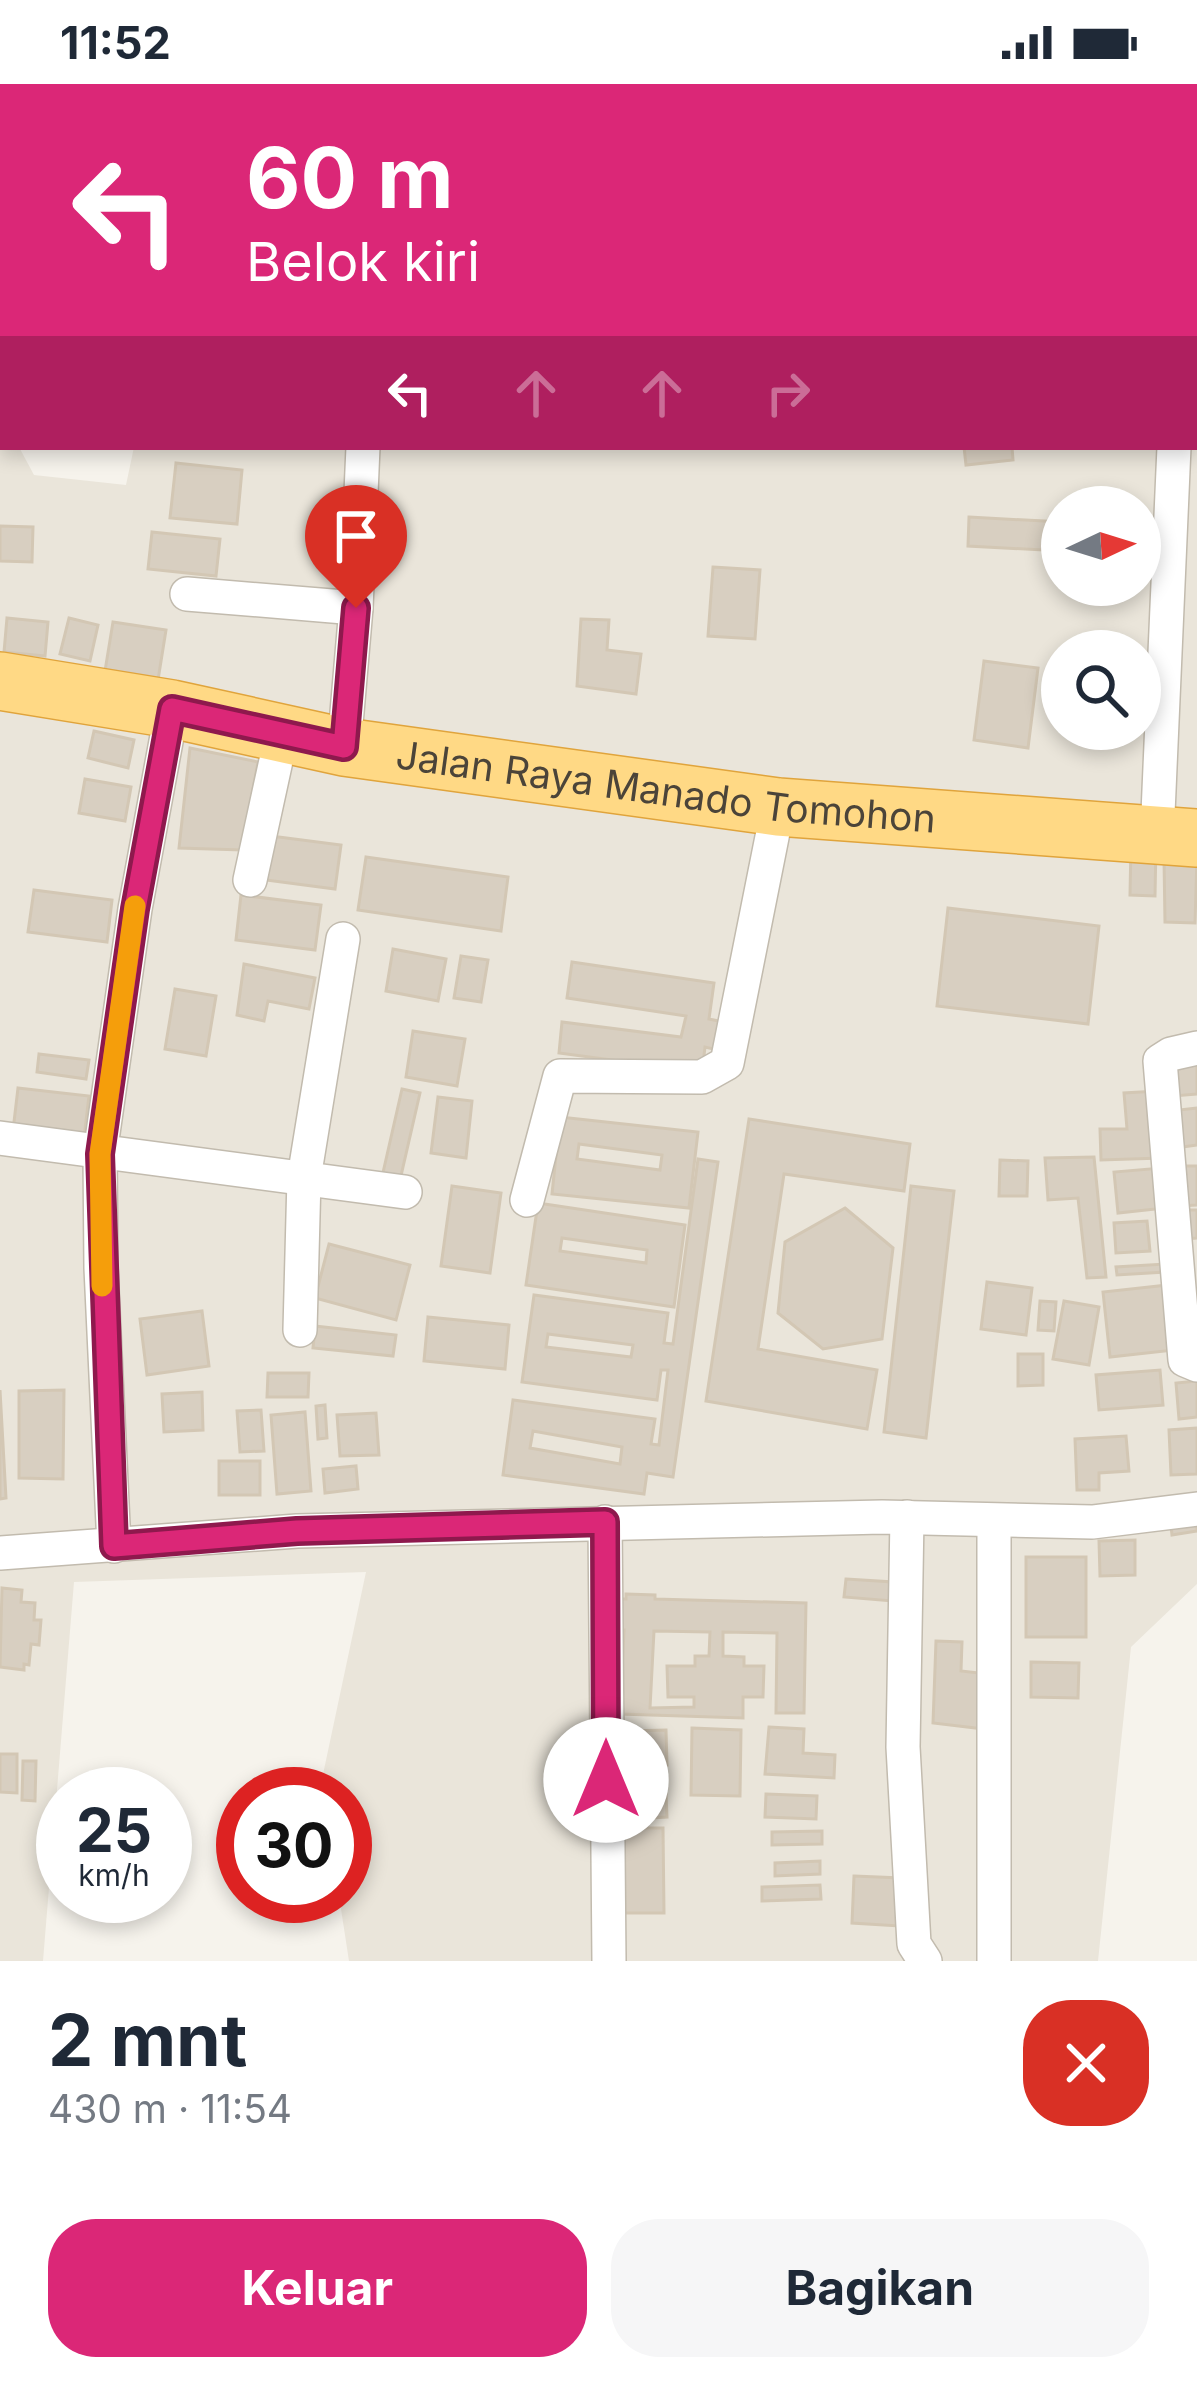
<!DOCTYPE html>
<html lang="id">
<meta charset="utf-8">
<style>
body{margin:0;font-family:Inter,sans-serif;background:#f6f6f7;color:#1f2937;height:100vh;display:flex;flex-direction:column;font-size:45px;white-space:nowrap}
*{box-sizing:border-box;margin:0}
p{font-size:39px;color:#747a83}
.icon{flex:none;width:66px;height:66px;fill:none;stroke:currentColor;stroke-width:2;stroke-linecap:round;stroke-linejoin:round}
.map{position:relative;height:1877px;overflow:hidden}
.drawer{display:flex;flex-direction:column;background:#fff;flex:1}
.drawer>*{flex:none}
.top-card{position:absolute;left:0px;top:0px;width:1197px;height:366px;box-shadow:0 6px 18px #0003;background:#db2777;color:#fff;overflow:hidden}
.needle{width:78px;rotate:86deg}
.controls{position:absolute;left:1041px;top:402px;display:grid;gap:24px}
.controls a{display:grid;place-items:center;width:120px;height:120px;border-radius:50%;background:#fff;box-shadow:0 6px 18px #0003;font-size:60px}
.speed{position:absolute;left:36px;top:1683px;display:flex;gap:24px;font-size:60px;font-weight:700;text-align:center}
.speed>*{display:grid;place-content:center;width:156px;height:156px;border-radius:50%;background:#fff;box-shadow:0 6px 18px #0003;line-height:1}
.speed small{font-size:30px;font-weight:400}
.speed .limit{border:18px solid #d22;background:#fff;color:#111}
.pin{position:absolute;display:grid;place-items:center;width:102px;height:102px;color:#fff;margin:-123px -51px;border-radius:50% 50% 50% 0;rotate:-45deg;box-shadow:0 0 12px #0007}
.pin .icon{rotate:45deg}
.me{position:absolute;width:132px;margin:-66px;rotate:0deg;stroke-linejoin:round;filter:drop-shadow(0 0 9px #0008)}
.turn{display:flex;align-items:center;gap:42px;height:252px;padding:0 48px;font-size:54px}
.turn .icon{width:156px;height:156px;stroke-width:2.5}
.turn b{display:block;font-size:84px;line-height:102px}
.lanes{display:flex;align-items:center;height:114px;padding:0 48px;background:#0003;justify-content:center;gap:60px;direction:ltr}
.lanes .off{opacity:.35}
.round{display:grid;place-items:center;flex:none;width:126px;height:126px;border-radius:48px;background:#f6f6f7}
.head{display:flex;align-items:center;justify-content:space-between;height:204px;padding:0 48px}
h1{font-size:72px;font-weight:700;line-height:90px}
.cta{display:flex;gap:24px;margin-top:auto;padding:24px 48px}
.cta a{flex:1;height:138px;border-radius:48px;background:#db2777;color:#fff;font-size:48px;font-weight:700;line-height:138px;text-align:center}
.cta a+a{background:#f6f6f7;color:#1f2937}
.status{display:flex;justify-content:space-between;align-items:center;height:84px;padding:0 60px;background:#fff;direction:ltr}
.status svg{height:33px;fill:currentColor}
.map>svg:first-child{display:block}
</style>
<div class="status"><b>11:52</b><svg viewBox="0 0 49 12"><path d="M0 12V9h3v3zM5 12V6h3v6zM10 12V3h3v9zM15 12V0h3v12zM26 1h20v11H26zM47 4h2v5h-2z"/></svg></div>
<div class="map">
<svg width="1197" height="1877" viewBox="0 0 1197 1877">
<rect width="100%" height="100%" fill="#f6f3ec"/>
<!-- residential -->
<path fill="#eae5da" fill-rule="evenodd" d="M 677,0 L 1197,0 L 1197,1500 L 1131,1563 L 1098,1877 L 349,1877 L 339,1812 L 345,1812 L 345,1710 L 325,1710 L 322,1695 L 366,1488 L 74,1498 L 43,1877 L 0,1877 L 0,315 L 3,363 L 19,363 L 34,391 L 126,401 L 134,363 L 1194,363 L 1194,3 L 675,3 ZM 1062,423 L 1140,423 L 1140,501 L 1062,501 ZM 1062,567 L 1140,567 L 1140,645 L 1062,645 Z"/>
<!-- building -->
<g fill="#d8cfc1" stroke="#d3c7b4" stroke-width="3" fill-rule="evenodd">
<rect x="187" y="0" width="62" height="3"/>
<polygon points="964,363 1012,363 1013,376 966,381"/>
<polygon points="176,379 242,386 237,440 170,434"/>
<polygon points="969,433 1062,438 1062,467 968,462"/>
<polygon points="0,442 33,443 32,478 0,477"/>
<polygon points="152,448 220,455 216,492 148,485"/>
<polygon points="713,483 760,486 755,555 708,552"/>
<polygon points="7,534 48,538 45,572 4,568"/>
<polygon points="69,534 98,541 90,577 60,570"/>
<polygon points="581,535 609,536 607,566 641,570 636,610 577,602"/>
<polygon points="113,538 166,546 158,596 105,587"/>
<polygon points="984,577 1038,584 1028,664 974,656"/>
<polygon points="94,647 134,656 128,684 88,674"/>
<polygon points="190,664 258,678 242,766 179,764"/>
<polygon points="85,695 131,703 125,737 79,729"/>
<polygon points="271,752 341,761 335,805 266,796"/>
<polygon points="1131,760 1156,760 1155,812 1130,811"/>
<polygon points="366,773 508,793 501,847 358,826"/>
<polygon points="1197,773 1195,839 1165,838 1164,775"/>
<polygon points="34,806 112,816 107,858 28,848"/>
<polygon points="241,811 321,821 315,866 236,856"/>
<polygon points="948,824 1099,842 1088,940 937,922"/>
<polygon points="393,865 446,875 438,917 386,907"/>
<polygon points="461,872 488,876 481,918 454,914"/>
<polygon points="572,878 714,899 709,935 728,939 722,967 705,963 702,988 559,969 562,938 681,953 686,932 567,914"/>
<polygon points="244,880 315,894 309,925 268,917 264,937 237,931"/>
<polygon points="175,905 216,912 206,972 165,965"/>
<polygon points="413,947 465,955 457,1002 406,993"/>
<polygon points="39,970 89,976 86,995 37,988"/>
<polygon points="1197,975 1197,1010 1174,1012 1171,977"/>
<polygon points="18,1004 89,1012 83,1063 12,1055"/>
<polygon points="402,1005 420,1009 400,1096 382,1093"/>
<polygon points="1157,1007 1161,1074 1101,1076 1100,1045 1127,1045 1124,1009"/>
<polygon points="438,1013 472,1017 466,1074 431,1069"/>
<polygon points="1197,1024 1197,1061 1175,1064 1170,1027"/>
<path d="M 560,1033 L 698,1048 L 689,1124 L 552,1110 ZM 579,1060 L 662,1071 L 660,1086 L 577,1075 Z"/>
<polygon points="749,1035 910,1060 904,1107 784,1090 758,1265 877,1286 867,1345 706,1317"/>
<polygon points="1094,1073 1106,1193 1087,1194 1078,1114 1048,1116 1045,1074"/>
<path d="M 698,1075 L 718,1078 L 673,1393 L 647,1389 L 644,1410 L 503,1391 L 513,1316 L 655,1335 L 651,1360 L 659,1361 L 668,1286 L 661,1286 L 657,1316 L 522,1298 L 534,1211 L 668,1229 L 664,1259 L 673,1260 ZM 548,1250 L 633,1261 L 631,1273 L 546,1263 ZM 533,1347 L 622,1363 L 620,1380 L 530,1364 Z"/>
<polygon points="1000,1076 1028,1077 1027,1112 999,1112"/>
<polygon points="1178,1082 1197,1082 1197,1121 1180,1122"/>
<polygon points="1161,1084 1165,1124 1118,1129 1114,1088"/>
<polygon points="452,1102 501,1109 490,1189 441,1182"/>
<polygon points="911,1102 954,1107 926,1354 884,1348"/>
<path d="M 538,1119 L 685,1141 L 674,1223 L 526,1201 ZM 562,1154 L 647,1166 L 646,1179 L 560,1167 Z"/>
<polygon points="845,1124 893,1164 882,1255 823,1265 778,1229 785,1158"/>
<polygon points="1185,1126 1197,1126 1197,1154 1185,1155"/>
<polygon points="1147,1137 1150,1167 1116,1169 1114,1139"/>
<polygon points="329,1160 410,1181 396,1236 315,1214"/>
<polygon points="1165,1180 1165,1188 1117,1191 1116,1183"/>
<polygon points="987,1198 1032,1204 1026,1251 981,1245"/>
<polygon points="1168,1201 1174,1266 1110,1273 1103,1208"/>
<polygon points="1040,1217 1056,1218 1054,1247 1038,1246"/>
<polygon points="1064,1217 1099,1223 1089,1281 1053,1275"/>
<polygon points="202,1227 209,1282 147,1291 140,1235"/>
<polygon points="428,1233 509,1241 505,1285 424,1277"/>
<polygon points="315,1242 396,1251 393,1272 313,1264"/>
<polygon points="1018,1270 1043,1270 1043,1301 1018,1302"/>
<polygon points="1160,1286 1163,1321 1099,1326 1096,1291"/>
<polygon points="268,1289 309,1289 308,1313 267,1313"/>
<polygon points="1197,1297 1197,1333 1179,1335 1176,1299"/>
<polygon points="0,1306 6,1414 0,1415"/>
<polygon points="64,1306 63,1395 19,1394 19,1307"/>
<polygon points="202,1308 203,1346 164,1348 162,1310"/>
<polygon points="325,1321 327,1354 318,1355 316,1322"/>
<polygon points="261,1326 264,1367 240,1368 237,1327"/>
<polygon points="305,1328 311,1407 277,1410 271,1331"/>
<polygon points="376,1329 379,1371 340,1372 337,1331"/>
<polygon points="1197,1344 1197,1390 1171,1391 1169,1346"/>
<polygon points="1126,1352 1129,1387 1099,1389 1099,1406 1077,1406 1075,1355"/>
<rect x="219" y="1377" width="41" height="34"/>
<polygon points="356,1382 358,1405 325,1409 323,1385"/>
<polygon points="1197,1428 1197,1447 1172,1451 1170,1432"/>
<polygon points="1135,1456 1135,1491 1100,1492 1099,1457"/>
<rect x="1026" y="1473" width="60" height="80"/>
<polygon points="846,1495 893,1498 892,1517 844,1513"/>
<polygon points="2,1504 22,1506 21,1518 35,1519 34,1536 41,1536 39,1561 31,1560 29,1581 24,1580 24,1586 0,1583"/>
<path d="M 626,1510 L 655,1511 L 655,1515 L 806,1519 L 804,1629 L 776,1629 L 777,1549 L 723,1548 L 723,1572 L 744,1573 L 744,1582 L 764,1582 L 763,1613 L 743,1613 L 743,1634 L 620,1630 L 624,1546 L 621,1546 L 621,1515 L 626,1515 ZM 654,1547 L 710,1548 L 709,1572 L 695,1572 L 695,1582 L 667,1582 L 668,1613 L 694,1613 L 694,1623 L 650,1624 Z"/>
<polygon points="936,1557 962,1558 961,1587 988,1590 984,1645 933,1639"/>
<polygon points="1031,1578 1079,1579 1078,1614 1031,1613"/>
<polygon points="769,1643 804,1645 803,1669 835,1671 834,1694 765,1690"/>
<polygon points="692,1644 741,1646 740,1712 691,1711"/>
<polygon points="666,1646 667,1681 627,1683 626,1647"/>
<polygon points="0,1670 17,1670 17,1709 0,1708"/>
<polygon points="23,1677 36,1677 35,1717 22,1716"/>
<polygon points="666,1710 667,1733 633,1735 632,1712"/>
<polygon points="766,1710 817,1712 816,1735 765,1733"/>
<polygon points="621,1744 663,1744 664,1829 622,1829"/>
<polygon points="822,1747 822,1760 772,1761 772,1748"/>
<polygon points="820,1777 820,1790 775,1792 775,1779"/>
<polygon points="854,1792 901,1794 899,1842 852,1839"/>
<polygon points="820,1801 821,1815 762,1817 762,1803"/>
</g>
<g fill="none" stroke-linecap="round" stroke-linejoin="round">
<defs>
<g id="minor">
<polyline points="652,0 655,3"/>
<polyline points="1119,0 1119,3"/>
<polyline points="1194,156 1197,156"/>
<polyline points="187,510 356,524"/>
<polyline points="344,663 356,524 363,363"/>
<polyline points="1157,752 1174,363"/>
<polyline points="250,796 282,649"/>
<polyline points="1197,964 1171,970 1160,977 1185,1276 1197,1281"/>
<polyline points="0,1054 405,1108"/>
<polyline points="527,1116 560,992 702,993 727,979 778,723"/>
<polyline points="300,1246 304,1094 343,855"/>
<polyline points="907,1433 903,1663 914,1860 925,1877"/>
<polyline points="605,1438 609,1877"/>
<polyline points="114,1462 101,1184 100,1070 135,825 172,625"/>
<polyline points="0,1469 297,1447 882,1433 1092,1438 1197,1425"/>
<polyline points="994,1877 994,1437"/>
</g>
<g id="trunk">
<path id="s1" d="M 0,597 L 172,625 L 344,663 L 778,723 L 1197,754"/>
</g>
</defs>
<!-- minor casing -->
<use href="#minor" stroke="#c2bbae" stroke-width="36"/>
<!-- trunk casing -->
<use href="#trunk" stroke="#e0a43c" stroke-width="60"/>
<!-- minor -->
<use href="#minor" stroke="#fff" stroke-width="33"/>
<!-- trunk -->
<use href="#trunk" stroke="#ffd985" stroke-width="57"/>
</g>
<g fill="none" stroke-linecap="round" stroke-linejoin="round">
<defs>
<polyline id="route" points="356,524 344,663 172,625 135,825 100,1070 114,1462 297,1447 605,1438 606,1696"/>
</defs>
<!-- route casing -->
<use href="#route" stroke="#8e194d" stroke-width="30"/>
<!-- route -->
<use href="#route" stroke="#db2777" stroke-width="21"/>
<!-- slow -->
<polyline stroke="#f59e0b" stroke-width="21" points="102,1202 100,1070 135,822"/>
</g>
<g text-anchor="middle" stroke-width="10" stroke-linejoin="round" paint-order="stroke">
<!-- street labels -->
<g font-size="39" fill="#4b4439" stroke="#fff">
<text dy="14" stroke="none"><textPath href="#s1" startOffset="675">Jalan Raya Manado Tomohon</textPath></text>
</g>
</g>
</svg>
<div class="controls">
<a><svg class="needle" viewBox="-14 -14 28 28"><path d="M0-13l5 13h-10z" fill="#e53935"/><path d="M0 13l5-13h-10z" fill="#747a83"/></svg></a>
<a><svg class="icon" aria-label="search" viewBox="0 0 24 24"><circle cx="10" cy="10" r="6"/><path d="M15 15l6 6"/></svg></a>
</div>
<div class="speed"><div>25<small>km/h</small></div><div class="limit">30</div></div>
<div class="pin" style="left:356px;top:524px;background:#d93025"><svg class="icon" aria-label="arrive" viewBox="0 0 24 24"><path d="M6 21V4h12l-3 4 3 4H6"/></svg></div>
<svg class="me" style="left:606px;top:1696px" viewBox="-20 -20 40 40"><circle r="19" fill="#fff"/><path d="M0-13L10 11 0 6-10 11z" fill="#db2777"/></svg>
<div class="top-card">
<div class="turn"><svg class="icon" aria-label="left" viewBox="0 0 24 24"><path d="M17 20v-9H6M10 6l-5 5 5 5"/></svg><div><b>60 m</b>Belok kiri</div></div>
<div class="lanes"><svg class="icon" aria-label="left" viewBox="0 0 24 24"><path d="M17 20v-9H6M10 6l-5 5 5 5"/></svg><svg class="icon off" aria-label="ahead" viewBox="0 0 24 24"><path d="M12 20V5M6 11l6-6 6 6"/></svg><svg class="icon off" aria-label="ahead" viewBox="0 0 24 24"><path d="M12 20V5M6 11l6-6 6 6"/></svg><svg class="icon off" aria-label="right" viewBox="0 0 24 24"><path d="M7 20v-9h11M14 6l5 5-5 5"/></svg></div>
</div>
</div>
<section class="drawer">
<div class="head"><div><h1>2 mnt</h1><p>430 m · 11:54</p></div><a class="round" style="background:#d93025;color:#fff"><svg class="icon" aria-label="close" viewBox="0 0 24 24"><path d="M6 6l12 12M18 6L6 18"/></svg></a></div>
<div class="cta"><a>Keluar</a><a>Bagikan</a></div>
</section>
